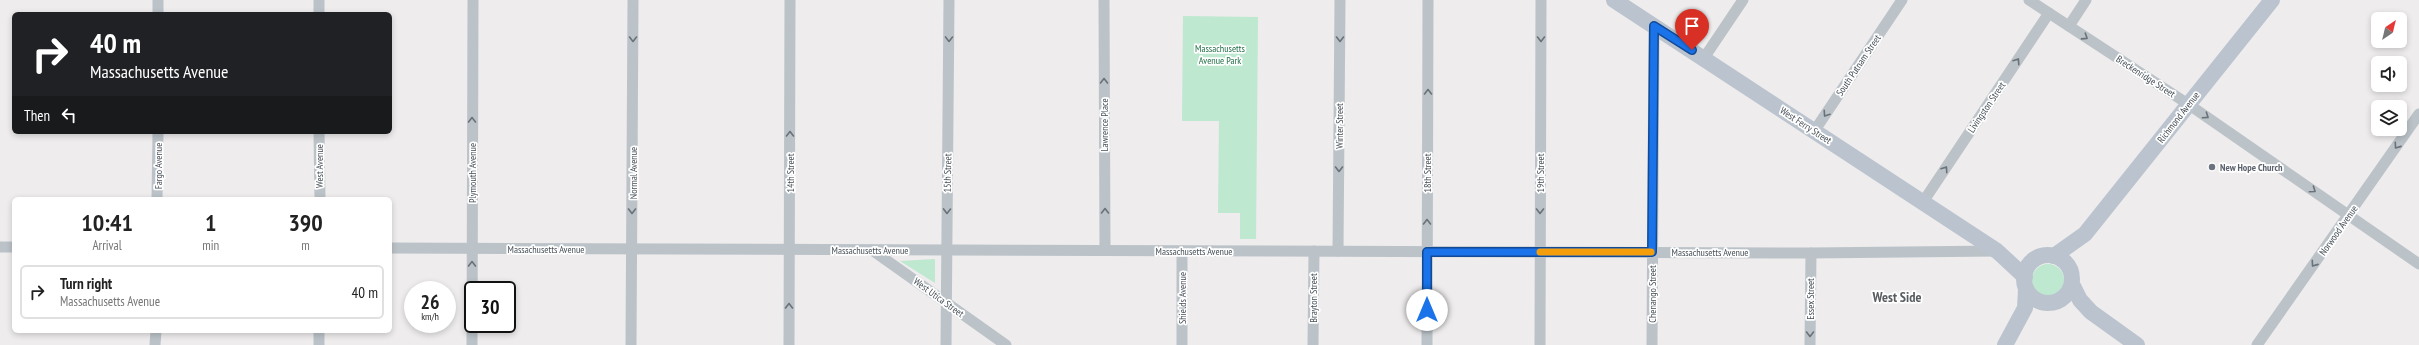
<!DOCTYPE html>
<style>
body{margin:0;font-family:"PT Sans Narrow",sans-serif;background:#f2f2f2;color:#222;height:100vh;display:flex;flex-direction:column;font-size:15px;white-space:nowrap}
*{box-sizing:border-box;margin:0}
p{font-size:13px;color:#767676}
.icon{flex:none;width:22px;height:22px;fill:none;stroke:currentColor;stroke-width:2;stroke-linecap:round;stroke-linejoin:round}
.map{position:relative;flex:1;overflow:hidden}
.sheet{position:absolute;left:12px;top:197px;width:380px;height:136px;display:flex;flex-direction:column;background:#fff;border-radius:6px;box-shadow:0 2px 6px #0003}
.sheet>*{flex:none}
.banner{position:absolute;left:12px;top:12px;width:380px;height:122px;border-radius:6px;box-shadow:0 2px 6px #0003;background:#202124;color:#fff;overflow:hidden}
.needle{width:26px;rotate:35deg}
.controls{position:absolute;left:2371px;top:12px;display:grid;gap:8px}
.controls a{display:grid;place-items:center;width:36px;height:36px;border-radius:6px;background:#fff;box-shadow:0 2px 6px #0003;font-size:20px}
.speed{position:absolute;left:404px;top:281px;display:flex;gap:8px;font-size:20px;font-weight:700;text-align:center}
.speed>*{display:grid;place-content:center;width:52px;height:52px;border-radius:50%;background:#fff;box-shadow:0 2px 6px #0003;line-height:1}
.speed small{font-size:10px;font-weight:400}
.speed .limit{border:2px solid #111;border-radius:6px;background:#fff;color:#111}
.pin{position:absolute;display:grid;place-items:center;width:34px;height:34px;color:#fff;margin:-41px -17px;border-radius:50% 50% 50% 0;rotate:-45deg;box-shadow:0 0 4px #0007}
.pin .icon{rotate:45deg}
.me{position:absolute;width:44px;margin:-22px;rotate:0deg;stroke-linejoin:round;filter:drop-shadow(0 0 3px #0008)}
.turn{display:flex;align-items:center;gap:14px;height:84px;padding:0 12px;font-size:18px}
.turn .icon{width:52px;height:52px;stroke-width:2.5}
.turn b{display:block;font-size:28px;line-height:34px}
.then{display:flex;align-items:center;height:38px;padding:0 12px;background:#0003;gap:8px;font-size:15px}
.eta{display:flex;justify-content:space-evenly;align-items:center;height:68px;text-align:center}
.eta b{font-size:24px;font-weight:700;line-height:28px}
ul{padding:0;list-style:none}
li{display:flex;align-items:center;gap:12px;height:54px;margin:0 8px 6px;padding:0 4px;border:2px solid #e0e0e0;border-radius:6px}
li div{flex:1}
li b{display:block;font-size:15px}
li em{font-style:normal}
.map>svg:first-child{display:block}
</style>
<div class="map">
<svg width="2419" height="345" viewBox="0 0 2419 345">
<rect width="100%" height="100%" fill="#eeecec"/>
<!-- green -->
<g fill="#bee8cf">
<polygon points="1183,16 1258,17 1256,239 1240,239 1240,213 1218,213 1219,121 1182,121"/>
<polygon points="935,259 935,283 900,261"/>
<circle cx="2048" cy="280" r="16"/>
</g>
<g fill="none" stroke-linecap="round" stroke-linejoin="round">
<!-- street -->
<g stroke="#bbc3c9" stroke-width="11">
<polyline points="319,0 319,14"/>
<polyline points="1104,0 1105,250"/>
<polyline points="2029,0 2188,104 2419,264"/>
<polyline points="158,14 158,0"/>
<polyline points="2069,26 2086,0"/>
<polyline points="1704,58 1743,0"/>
<polyline points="1815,130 1902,0"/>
<polyline points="319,132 320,199"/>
<polyline points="157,199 158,132"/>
<polyline points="1923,202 2049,13"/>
<polyline points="0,247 14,247"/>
<polyline points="390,248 1811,253 1997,251"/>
<polyline points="872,250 1006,345"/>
<polyline points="1338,251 1340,0"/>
<polyline points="155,345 156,331"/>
<polyline points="319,345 319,331"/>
<polyline points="472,345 473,0"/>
<polyline points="631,345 633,0"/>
<polyline points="789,345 790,0"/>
<polyline points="946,345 949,0"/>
<polyline points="1182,345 1182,251"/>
<polyline points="1313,345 1314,251"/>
<polyline points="1427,345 1428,0"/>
<polyline points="1540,345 1541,0"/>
<polyline points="1652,345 1654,26"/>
<polyline points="1810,345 1811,253"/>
<polyline points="2257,345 2419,114"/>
</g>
<!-- secondary -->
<g stroke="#bbc4ce" stroke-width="16">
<polyline points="1614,0 1997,251 2025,277"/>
<circle cx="2048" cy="279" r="24"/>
<polyline points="2054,256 2085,234 2272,0"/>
<polyline points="2072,284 2080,300 2091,312 2137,345"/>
<polyline points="2005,345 2025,308 2026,289"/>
</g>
</g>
<!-- one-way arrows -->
<defs><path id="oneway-chevron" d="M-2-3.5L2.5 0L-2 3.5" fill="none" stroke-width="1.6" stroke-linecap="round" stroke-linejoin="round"/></defs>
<g stroke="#697278">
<use href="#oneway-chevron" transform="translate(2085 37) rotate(33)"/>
<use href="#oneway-chevron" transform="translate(633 39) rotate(90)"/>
<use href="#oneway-chevron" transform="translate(949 39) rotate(91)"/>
<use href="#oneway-chevron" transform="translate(1340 39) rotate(90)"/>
<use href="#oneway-chevron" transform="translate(1541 39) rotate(90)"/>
<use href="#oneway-chevron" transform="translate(2017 61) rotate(-56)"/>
<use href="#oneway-chevron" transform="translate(1104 81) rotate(-90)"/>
<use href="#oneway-chevron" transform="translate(1428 92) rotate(-90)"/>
<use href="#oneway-chevron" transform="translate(1826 114) rotate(124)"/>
<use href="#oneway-chevron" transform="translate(2206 116) rotate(34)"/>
<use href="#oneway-chevron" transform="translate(472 120) rotate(-90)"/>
<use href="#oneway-chevron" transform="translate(790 134) rotate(-90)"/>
<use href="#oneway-chevron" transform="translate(2397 146) rotate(125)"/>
<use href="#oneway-chevron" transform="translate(1339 169) rotate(90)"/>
<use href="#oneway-chevron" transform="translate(1945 169) rotate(-56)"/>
<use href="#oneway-chevron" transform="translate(2313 190) rotate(35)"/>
<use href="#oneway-chevron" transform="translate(632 211) rotate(90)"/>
<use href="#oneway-chevron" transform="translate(947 211) rotate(91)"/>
<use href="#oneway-chevron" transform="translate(1105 211) rotate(-90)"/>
<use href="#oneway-chevron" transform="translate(1540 211) rotate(90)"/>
<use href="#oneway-chevron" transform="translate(1427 222) rotate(-90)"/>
<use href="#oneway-chevron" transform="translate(472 264) rotate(-89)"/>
<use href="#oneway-chevron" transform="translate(2314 264) rotate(125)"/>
<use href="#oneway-chevron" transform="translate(789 306) rotate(-90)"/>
<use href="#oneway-chevron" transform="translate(1810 334) rotate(90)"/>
</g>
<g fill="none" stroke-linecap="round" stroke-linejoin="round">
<defs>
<polyline id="route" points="1427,310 1427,252 1652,252 1654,26 1692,50"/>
</defs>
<!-- route casing -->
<use href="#route" stroke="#114b97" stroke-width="10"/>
<!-- route -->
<use href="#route" stroke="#1a73e8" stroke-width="7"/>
<!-- slow -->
<polyline stroke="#f59e0b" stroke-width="7" points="1540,252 1651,252"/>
</g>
<!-- markers -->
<circle fill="#6b7280" stroke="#fff" stroke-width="1.5" cx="2212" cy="167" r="4"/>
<g text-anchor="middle" stroke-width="3.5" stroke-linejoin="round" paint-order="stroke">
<!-- park labels -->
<g font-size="10" fill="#216e48" stroke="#fff">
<text x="1220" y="52">Massachusetts<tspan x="1220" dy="12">Avenue Park</tspan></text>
</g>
<!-- street labels -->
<g font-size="10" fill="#464f56" stroke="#fff">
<text transform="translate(1858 65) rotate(-56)" y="4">South Putnam Street</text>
<text transform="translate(2146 76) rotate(33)" y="4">Breckenridge Street</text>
<text transform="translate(1986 107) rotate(-56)" y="4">Livingston Street</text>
<text transform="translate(2178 117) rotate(-52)" y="4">Richmond Avenue</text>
<text transform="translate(1104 125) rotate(-90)" y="4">Lawrence Place</text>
<text transform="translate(1806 125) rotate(33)" y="4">West Ferry Street</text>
<text transform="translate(1339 126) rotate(-90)" y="4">Winter Street</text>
<text transform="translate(158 166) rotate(-90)" y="4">Fargo Avenue</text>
<text transform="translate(319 166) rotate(-90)" y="4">West Avenue</text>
<text transform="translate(472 173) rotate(-90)" y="4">Plymouth Avenue</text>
<text transform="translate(633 173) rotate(-90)" y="4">Normal Avenue</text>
<text transform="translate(790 173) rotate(-90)" y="4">14th Street</text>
<text transform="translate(947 173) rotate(-89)" y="4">15th Street</text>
<text transform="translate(1427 173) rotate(-90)" y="4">18th Street</text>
<text transform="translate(1540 173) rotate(-90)" y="4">19th Street</text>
<text transform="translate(2338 230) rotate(-55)" y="4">Norwood Avenue</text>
<text x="546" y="253">Massachusetts Avenue</text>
<text x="870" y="254">Massachusetts Avenue</text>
<text x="1194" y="255">Massachusetts Avenue</text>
<text x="1710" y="256">Massachusetts Avenue</text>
<text transform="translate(1652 294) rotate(-90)" y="4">Chenango Street</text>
<text transform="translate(939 297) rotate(36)" y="4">West Utica Street</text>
<text transform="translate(1182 298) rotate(-90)" y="4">Shields Avenue</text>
<text transform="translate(1313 298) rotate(-90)" y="4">Brayton Street</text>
<text transform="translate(1810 299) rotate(-90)" y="4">Essex Street</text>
</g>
<!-- worship labels -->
<g font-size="10" font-weight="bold" fill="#5b616d" stroke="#fff" text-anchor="start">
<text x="2220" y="171">New Hope Church</text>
</g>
<!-- district labels -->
<g font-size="14" font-weight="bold" fill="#595c60" stroke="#fff">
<text x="1897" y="302">West Side</text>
</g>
</g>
</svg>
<div class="controls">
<a><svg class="needle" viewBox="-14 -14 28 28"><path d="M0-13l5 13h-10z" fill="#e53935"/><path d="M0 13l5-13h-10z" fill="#767676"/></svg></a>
<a><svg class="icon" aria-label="sound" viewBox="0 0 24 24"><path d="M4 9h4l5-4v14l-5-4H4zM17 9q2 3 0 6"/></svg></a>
<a><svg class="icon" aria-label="layers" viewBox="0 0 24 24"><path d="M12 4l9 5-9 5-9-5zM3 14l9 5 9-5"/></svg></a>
</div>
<div class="speed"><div>26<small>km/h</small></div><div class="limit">30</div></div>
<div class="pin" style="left:1692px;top:50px;background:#d93025"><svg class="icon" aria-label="arrive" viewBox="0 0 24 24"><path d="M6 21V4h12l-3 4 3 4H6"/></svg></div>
<svg class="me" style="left:1427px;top:310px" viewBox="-20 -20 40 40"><circle r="19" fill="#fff"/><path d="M0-13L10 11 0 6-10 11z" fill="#1a73e8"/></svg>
<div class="banner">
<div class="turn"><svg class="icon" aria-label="right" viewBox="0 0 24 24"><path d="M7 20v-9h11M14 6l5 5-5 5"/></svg><div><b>40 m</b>Massachusetts Avenue</div></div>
<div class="then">Then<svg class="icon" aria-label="left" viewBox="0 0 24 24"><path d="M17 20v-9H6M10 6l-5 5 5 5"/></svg></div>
</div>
<section class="sheet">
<div class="eta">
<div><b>10:41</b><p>Arrival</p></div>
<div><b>1</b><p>min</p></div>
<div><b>390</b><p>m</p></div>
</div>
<ul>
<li><svg class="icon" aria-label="right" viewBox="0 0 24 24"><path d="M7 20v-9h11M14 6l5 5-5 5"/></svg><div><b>Turn right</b><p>Massachusetts Avenue</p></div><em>40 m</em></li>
</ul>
</section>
</div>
